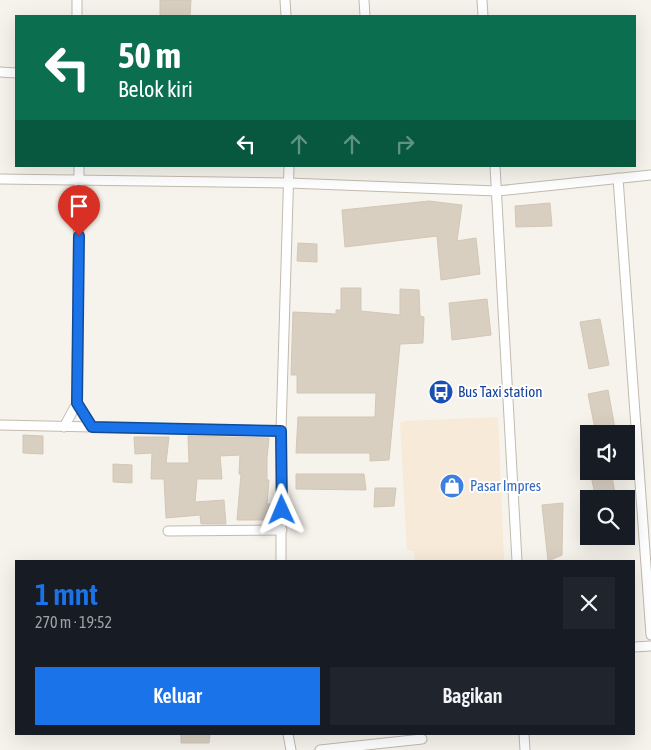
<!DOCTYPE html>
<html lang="id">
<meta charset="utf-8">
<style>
body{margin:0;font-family:"Asap Condensed",sans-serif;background:#20242c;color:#f1f3f6;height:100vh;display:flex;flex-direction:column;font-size:19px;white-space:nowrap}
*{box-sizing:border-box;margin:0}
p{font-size:16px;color:#9ea1a6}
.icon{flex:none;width:28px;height:28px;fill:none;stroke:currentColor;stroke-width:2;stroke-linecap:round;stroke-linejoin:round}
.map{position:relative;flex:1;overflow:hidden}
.drawer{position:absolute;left:15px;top:560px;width:620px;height:175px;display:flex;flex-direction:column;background:#171b24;border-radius:0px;box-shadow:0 5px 20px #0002}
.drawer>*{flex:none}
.banner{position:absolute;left:15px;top:15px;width:621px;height:152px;border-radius:0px;box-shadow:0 5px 20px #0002;background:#0b6e4f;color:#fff;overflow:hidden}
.fabs{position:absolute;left:580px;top:425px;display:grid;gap:10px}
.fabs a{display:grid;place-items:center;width:55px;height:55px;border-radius:0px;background:#171b24;box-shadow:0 5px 20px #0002;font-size:25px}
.pin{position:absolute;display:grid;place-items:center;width:42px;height:42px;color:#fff;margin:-51px -21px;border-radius:50% 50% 50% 0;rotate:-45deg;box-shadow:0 0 5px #0007}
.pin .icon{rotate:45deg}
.me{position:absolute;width:55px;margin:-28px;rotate:359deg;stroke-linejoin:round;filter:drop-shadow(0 0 4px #0008)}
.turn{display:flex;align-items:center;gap:18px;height:105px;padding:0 20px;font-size:22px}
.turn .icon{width:65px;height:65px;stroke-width:2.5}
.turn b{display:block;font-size:35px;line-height:42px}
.lanes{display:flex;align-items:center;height:48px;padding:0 20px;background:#0003;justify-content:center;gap:25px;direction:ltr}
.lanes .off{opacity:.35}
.round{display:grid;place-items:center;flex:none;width:52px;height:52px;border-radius:0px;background:#20242c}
.overview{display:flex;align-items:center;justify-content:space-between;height:85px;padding:0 20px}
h1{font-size:30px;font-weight:600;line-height:38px;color:#1a73e8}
.primary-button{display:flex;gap:10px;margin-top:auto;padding:10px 20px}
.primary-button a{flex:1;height:58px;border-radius:0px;background:#1a73e8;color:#fff;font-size:20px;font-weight:600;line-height:58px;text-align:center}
.primary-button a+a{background:#20242c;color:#f1f3f6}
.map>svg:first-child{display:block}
</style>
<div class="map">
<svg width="651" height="750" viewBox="0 0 651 750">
<rect width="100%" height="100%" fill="#f6f3ec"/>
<!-- commercial -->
<polygon fill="#f7ead8" points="498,417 504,561 415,561 414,551 407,550 400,423 404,421"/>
<!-- building -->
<g fill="#d8cfc1" stroke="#d3c7b4">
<polygon points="160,0 191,0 190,16 160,16"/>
<polygon points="429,201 462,205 457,241 476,238 480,274 441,280 437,236 345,247 342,210"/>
<polygon points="550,203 552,226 516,227 515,206"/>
<polygon points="298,243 317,244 317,262 297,261"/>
<polygon points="341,288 361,288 361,311 400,315 400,289 419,290 420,316 424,317 423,343 400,344 389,460 370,461 370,453 296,453 298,417 375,417 376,393 297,393 297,375 291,375 293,312 336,314 336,310 341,310"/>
<polygon points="487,299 491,335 452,340 449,303"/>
<polygon points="600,319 609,365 589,369 580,322"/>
<polygon points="608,390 616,434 596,434 588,394"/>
<polygon points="23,435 43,436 43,454 23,453"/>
<polygon points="188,436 269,438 267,458 267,480 269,480 267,504 271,504 269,520 237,520 241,474 239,474 240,455 220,456 222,479 197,479 195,502 224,500 226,524 201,524 200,515 166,518 164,479 151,479 152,453 135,454 134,437 169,437 166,463 189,463"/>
<polygon points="113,464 132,465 132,483 113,482"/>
<polygon points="590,471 611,471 616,499 596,499"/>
<polygon points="296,474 364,474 366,490 296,489"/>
<polygon points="375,488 396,488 394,506 374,507"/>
<polygon points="563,503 562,555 548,561 542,505"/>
<polygon points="181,734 210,734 209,743 181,743"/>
</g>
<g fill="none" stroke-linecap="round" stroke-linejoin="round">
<defs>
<g id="minor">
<polyline points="77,0 77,16"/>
<polyline points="285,0 286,16"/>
<polyline points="364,0 365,16"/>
<polyline points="482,0 483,16"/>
<polyline points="0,72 16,73"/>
<polyline points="495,166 517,561"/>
<polyline points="618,178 651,635"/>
<polyline points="0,179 289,183 497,191 651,175"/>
<polyline points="77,403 92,427"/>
<polyline points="0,425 281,431"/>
<polyline points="64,427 77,403 79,166"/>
<polyline points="168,531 282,530"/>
<polyline points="281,561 281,431 289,166"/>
<polyline points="634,647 651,646"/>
<polyline points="288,734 291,750"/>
<polyline points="524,734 525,750"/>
<polyline points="320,750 422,739"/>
</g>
</defs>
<!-- minor casing -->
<use href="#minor" stroke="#c2bbae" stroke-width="11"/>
<!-- minor -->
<use href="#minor" stroke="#fff" stroke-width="9"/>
</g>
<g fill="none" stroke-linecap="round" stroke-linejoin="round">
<defs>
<polyline id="route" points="79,236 77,403 92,427 281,431 282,510"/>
</defs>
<!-- route casing -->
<use href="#route" stroke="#114b97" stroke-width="12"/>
<!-- route -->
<use href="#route" stroke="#1a73e8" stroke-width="9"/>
</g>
<!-- icons -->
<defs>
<symbol id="bus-disc" viewBox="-11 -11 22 22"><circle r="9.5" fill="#1a4fb4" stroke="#fff"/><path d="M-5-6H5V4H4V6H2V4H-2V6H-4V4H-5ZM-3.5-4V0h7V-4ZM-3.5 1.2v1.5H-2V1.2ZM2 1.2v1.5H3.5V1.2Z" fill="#fff"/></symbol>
<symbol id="shop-disc" viewBox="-11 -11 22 22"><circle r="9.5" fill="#3f7fe0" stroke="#fff"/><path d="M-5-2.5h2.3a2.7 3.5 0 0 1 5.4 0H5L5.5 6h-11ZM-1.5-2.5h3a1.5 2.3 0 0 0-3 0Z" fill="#fff"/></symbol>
</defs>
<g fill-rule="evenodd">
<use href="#bus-disc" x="427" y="378" width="28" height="28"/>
<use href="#shop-disc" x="438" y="472" width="28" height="28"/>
</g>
<g text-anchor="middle" stroke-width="4" stroke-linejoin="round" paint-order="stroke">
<!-- transit labels -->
<g font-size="15" fill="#164399" stroke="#fff" text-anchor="start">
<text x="458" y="397">Bus Taxi station</text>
</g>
<!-- shop labels -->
<g font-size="15" fill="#366cbe" stroke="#fff" text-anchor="start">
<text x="470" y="491">Pasar Impres</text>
</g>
</g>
</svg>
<div class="fabs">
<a><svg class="icon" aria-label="sound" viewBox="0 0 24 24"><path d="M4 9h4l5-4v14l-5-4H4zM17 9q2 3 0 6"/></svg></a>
<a><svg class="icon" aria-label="search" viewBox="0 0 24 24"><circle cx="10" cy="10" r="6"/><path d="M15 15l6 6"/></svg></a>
</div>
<div class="pin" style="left:79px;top:236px;background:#d93025"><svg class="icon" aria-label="arrive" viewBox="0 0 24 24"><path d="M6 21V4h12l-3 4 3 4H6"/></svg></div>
<svg class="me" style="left:282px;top:510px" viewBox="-20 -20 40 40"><path d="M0-17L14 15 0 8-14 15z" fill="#1a73e8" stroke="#fff" stroke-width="4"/></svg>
<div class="banner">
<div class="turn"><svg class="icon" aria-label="left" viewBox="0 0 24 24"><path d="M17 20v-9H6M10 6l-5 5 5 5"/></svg><div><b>50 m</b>Belok kiri</div></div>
<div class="lanes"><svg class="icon" aria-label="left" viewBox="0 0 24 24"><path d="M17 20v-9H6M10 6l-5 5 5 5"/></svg><svg class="icon off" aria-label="ahead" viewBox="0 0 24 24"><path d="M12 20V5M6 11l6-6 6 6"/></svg><svg class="icon off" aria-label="ahead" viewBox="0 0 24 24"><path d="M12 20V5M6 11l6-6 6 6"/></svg><svg class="icon off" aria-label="right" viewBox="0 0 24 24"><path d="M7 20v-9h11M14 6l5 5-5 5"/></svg></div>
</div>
<section class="drawer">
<div class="overview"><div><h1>1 mnt</h1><p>270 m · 19:52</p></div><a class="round"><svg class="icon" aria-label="close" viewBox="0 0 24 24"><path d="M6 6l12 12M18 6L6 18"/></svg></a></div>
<div class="primary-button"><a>Keluar</a><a>Bagikan</a></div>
</section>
</div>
